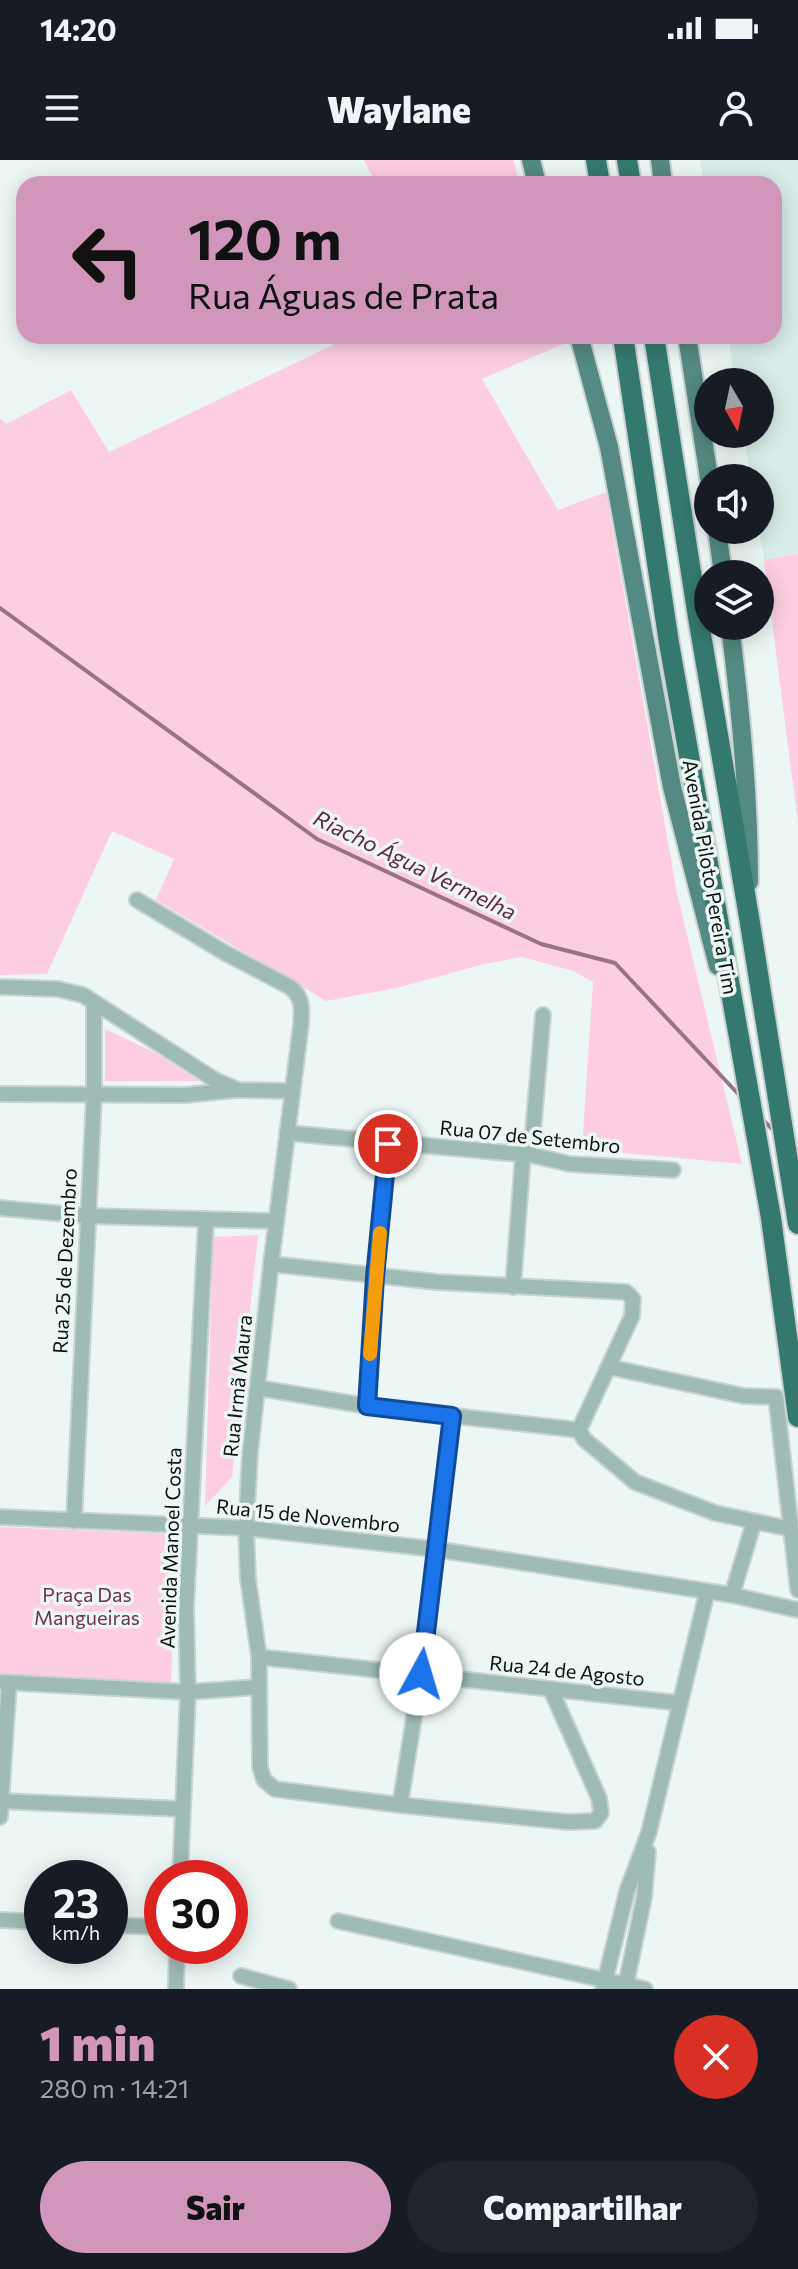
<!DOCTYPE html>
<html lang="pt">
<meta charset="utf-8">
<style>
body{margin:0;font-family:Commissioner,sans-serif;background:#20242c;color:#f1f3f6;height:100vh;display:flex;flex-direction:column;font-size:30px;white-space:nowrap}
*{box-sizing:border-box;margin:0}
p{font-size:26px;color:#9ea1a6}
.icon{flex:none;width:44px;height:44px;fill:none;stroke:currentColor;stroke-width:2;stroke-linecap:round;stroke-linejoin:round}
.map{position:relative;height:1829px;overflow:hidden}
.side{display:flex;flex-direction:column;background:#171b24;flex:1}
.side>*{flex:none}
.banner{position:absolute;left:16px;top:16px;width:766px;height:168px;border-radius:24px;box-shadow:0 4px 20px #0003;background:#d197bb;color:#111;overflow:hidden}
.needle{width:52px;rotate:171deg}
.buttons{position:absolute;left:694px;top:208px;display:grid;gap:16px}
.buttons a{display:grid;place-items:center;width:80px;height:80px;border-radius:50%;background:#171b24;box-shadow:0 4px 20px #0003;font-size:40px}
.speed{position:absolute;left:24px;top:1700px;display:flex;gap:16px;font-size:40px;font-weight:700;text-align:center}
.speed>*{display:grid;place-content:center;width:104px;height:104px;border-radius:50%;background:#171b24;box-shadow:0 4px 20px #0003;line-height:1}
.speed small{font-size:20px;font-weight:400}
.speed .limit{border:12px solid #d22;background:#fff;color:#111}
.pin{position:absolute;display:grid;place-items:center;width:68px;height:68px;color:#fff;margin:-34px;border:4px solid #fff;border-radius:50%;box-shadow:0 2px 8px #0007}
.me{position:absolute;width:88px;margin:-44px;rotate:6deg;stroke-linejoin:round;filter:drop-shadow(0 0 6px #0008)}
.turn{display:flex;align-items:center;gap:28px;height:168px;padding:0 40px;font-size:36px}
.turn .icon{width:104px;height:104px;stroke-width:2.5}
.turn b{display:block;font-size:56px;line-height:68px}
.round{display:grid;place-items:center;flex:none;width:84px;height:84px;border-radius:42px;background:#20242c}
.headline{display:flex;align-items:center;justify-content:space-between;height:136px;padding:0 40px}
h1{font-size:48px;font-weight:800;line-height:60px;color:#d197bb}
.primary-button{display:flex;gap:16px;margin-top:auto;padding:16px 40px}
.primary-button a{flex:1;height:92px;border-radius:48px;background:#d197bb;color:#111;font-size:32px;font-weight:800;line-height:92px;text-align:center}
.primary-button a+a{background:#20242c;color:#f1f3f6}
.status{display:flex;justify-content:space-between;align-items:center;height:56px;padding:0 40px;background:#171b24;direction:ltr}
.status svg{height:22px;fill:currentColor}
header{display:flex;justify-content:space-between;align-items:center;height:104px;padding:0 40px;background:#171b24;font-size:36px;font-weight:800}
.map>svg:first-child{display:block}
</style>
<div class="status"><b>14:20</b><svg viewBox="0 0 49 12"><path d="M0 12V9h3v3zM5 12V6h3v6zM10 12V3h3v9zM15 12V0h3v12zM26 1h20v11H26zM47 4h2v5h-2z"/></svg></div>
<header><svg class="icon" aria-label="menu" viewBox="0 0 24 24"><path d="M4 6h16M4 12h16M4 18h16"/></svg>Waylane<svg class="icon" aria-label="person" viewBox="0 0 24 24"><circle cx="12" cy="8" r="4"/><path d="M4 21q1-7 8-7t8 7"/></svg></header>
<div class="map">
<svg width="798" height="1829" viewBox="0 0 798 1829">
<rect width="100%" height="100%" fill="#ecf7f5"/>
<!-- built -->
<polygon fill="#d8ede9" points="700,0 798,0 798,394 764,400 759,370 760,318 751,318 744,274 760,274 760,222 735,222 728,176 774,176 774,24 704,24"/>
<!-- green -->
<g fill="#fdcee2">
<polygon points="364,0 514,0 519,24 376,24"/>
<polygon points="352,176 561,176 563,184 482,219 558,350 606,332 677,733 742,1004 582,989 593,822 573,811 522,797 484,804 397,828 326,841 156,740 174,699 112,671 47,814 0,815 0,258 6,264 71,230 109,292"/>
<polygon points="798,394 798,663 764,400"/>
<polygon points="105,869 156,893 200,921 105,921"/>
<polygon points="258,1075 232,1317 205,1346 213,1077"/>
<polygon points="0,1367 176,1374 171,1525 0,1518"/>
</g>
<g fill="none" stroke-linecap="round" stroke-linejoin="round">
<!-- stream -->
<g stroke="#987383" stroke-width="4">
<polyline points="0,448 317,679 541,784 615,803 742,938"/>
<polyline points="762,959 775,972"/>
</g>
<defs>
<g id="minor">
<path d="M 137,740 L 227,794 L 290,827 C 303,837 302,849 301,864 L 271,1104 L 250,1293 L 246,1368 L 248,1419 L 259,1497 L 260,1607 L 264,1620 L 275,1629 L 400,1645 L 568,1662 L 595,1661 L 601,1653 L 599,1638 L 551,1530"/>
<polyline points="0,827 58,829 83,835 215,920 238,930 291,931"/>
<polyline points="0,934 186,935 235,930"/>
<polyline points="287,973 531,995 570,1004 673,1010"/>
<polyline points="531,995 543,855"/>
<polyline points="0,1048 88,1056 276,1061"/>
<polyline points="271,1104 437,1122 626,1132 633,1139 632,1156 579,1270"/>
<polyline points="513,1127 523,995"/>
<polyline points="609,1207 744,1236 776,1237 798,1430"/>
<polyline points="259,1228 367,1246 579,1270"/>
<polyline points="367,1246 375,1117 388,984"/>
<polyline points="579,1270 584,1279 635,1322 715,1353 791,1369"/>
<polyline points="0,1357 246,1368 434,1389 732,1435 798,1450"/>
<polyline points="74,1361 94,935 94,843"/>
<polyline points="732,1435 754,1362"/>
<polyline points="259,1497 679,1543"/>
<polyline points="0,1522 188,1532 259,1527"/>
<polyline points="0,1641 182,1649"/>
<polyline points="400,1645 421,1514 452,1256"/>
<polyline points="0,1657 9,1523"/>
<polyline points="180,1718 188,1532 186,1448 206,1059"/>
<polyline points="0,1760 42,1762"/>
<polyline points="338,1761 645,1829"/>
<polyline points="110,1765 162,1767"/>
<polyline points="241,1816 289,1829"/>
<polyline points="176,1829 177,1786"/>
<polyline points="603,1829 627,1731 649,1672 707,1432"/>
<polyline points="625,1829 644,1738 648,1692"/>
</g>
<g id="major">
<polyline points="531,0 537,24"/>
<polyline points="660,0 663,24"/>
<polyline points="579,176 609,287 672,627 718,806"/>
<polyline points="687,176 709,318"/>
<polyline points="717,370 723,414"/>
<path d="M 730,466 C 741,552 749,636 749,722"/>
</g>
<g id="highway">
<polyline points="596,0 600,24"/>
<polyline points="627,0 631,24"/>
<polyline points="623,176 669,483 771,1058 798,1257"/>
<polyline points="654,176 698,457 749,757 798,1064"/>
</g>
</defs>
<!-- minor casing -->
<use href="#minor" stroke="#c8d2d0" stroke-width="18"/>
<!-- major casing -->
<use href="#major" stroke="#c8d2d0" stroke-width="22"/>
<!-- highway casing -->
<use href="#highway" stroke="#c8d2d0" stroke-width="24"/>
<!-- minor -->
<use href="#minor" stroke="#9fbbb5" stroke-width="14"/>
<!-- major -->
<use href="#major" stroke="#548a81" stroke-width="18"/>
<!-- highway -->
<use href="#highway" stroke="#35796e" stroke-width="20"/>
</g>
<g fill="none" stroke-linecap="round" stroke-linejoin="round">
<defs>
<polyline id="route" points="388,984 375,1117 367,1246 452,1256 421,1514"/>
</defs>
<!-- route casing -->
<use href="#route" stroke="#114b97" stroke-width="20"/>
<!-- route -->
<use href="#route" stroke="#1a73e8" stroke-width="14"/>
<!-- slow -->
<polyline stroke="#f59e0b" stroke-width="14" points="370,1194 380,1073"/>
</g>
<g text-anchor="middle" stroke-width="7" stroke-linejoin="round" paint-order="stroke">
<!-- street labels -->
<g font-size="20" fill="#0d1110" stroke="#ecf7f5">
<text transform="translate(710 717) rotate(80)" y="7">Avenida Piloto Pereira Tim</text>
<text transform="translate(530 977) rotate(6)" y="7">Rua 07 de Setembro</text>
<text transform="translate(65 1101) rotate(-87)" y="7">Rua 25 de Dezembro</text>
<text transform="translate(238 1226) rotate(-84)" y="7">Rua Irmã Maura</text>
<text transform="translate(308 1356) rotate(6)" y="7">Rua 15 de Novembro</text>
<text transform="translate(171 1388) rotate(-88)" y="7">Avenida Manoel Costa</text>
<text transform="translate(567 1511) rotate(6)" y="7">Rua 24 de Agosto</text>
</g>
<!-- park labels -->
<g font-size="20" fill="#723152" stroke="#ecf7f5">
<text x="87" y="1442">Praça Das<tspan x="87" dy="23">Mangueiras</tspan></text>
</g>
<!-- water labels -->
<g font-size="22" font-style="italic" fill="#632344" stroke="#ecf7f5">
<text transform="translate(415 705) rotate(26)" y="8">Riacho Água Vermelha</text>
</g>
</g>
</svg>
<div class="buttons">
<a><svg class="needle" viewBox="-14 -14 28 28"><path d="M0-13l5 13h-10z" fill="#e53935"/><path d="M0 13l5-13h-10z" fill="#9ea1a6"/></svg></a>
<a><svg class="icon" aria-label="sound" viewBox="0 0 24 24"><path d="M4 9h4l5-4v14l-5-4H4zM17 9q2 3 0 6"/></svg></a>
<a><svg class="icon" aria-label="layers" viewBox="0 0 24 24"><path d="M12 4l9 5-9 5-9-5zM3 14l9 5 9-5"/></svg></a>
</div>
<div class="speed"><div>23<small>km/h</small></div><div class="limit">30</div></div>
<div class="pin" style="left:388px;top:984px;background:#d93025"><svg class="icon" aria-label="arrive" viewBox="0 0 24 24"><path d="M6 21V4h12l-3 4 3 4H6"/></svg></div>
<svg class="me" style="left:421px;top:1514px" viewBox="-20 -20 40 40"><circle r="19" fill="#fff"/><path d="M0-13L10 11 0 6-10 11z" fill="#1a73e8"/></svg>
<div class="banner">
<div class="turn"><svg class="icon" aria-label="left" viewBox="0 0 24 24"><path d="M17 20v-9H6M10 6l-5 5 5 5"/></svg><div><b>120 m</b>Rua Águas de Prata</div></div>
</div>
</div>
<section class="side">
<div class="headline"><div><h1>1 min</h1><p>280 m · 14:21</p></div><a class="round" style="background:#d93025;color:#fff"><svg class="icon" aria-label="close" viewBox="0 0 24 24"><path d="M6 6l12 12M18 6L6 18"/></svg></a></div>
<div class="primary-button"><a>Sair</a><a>Compartilhar</a></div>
</section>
